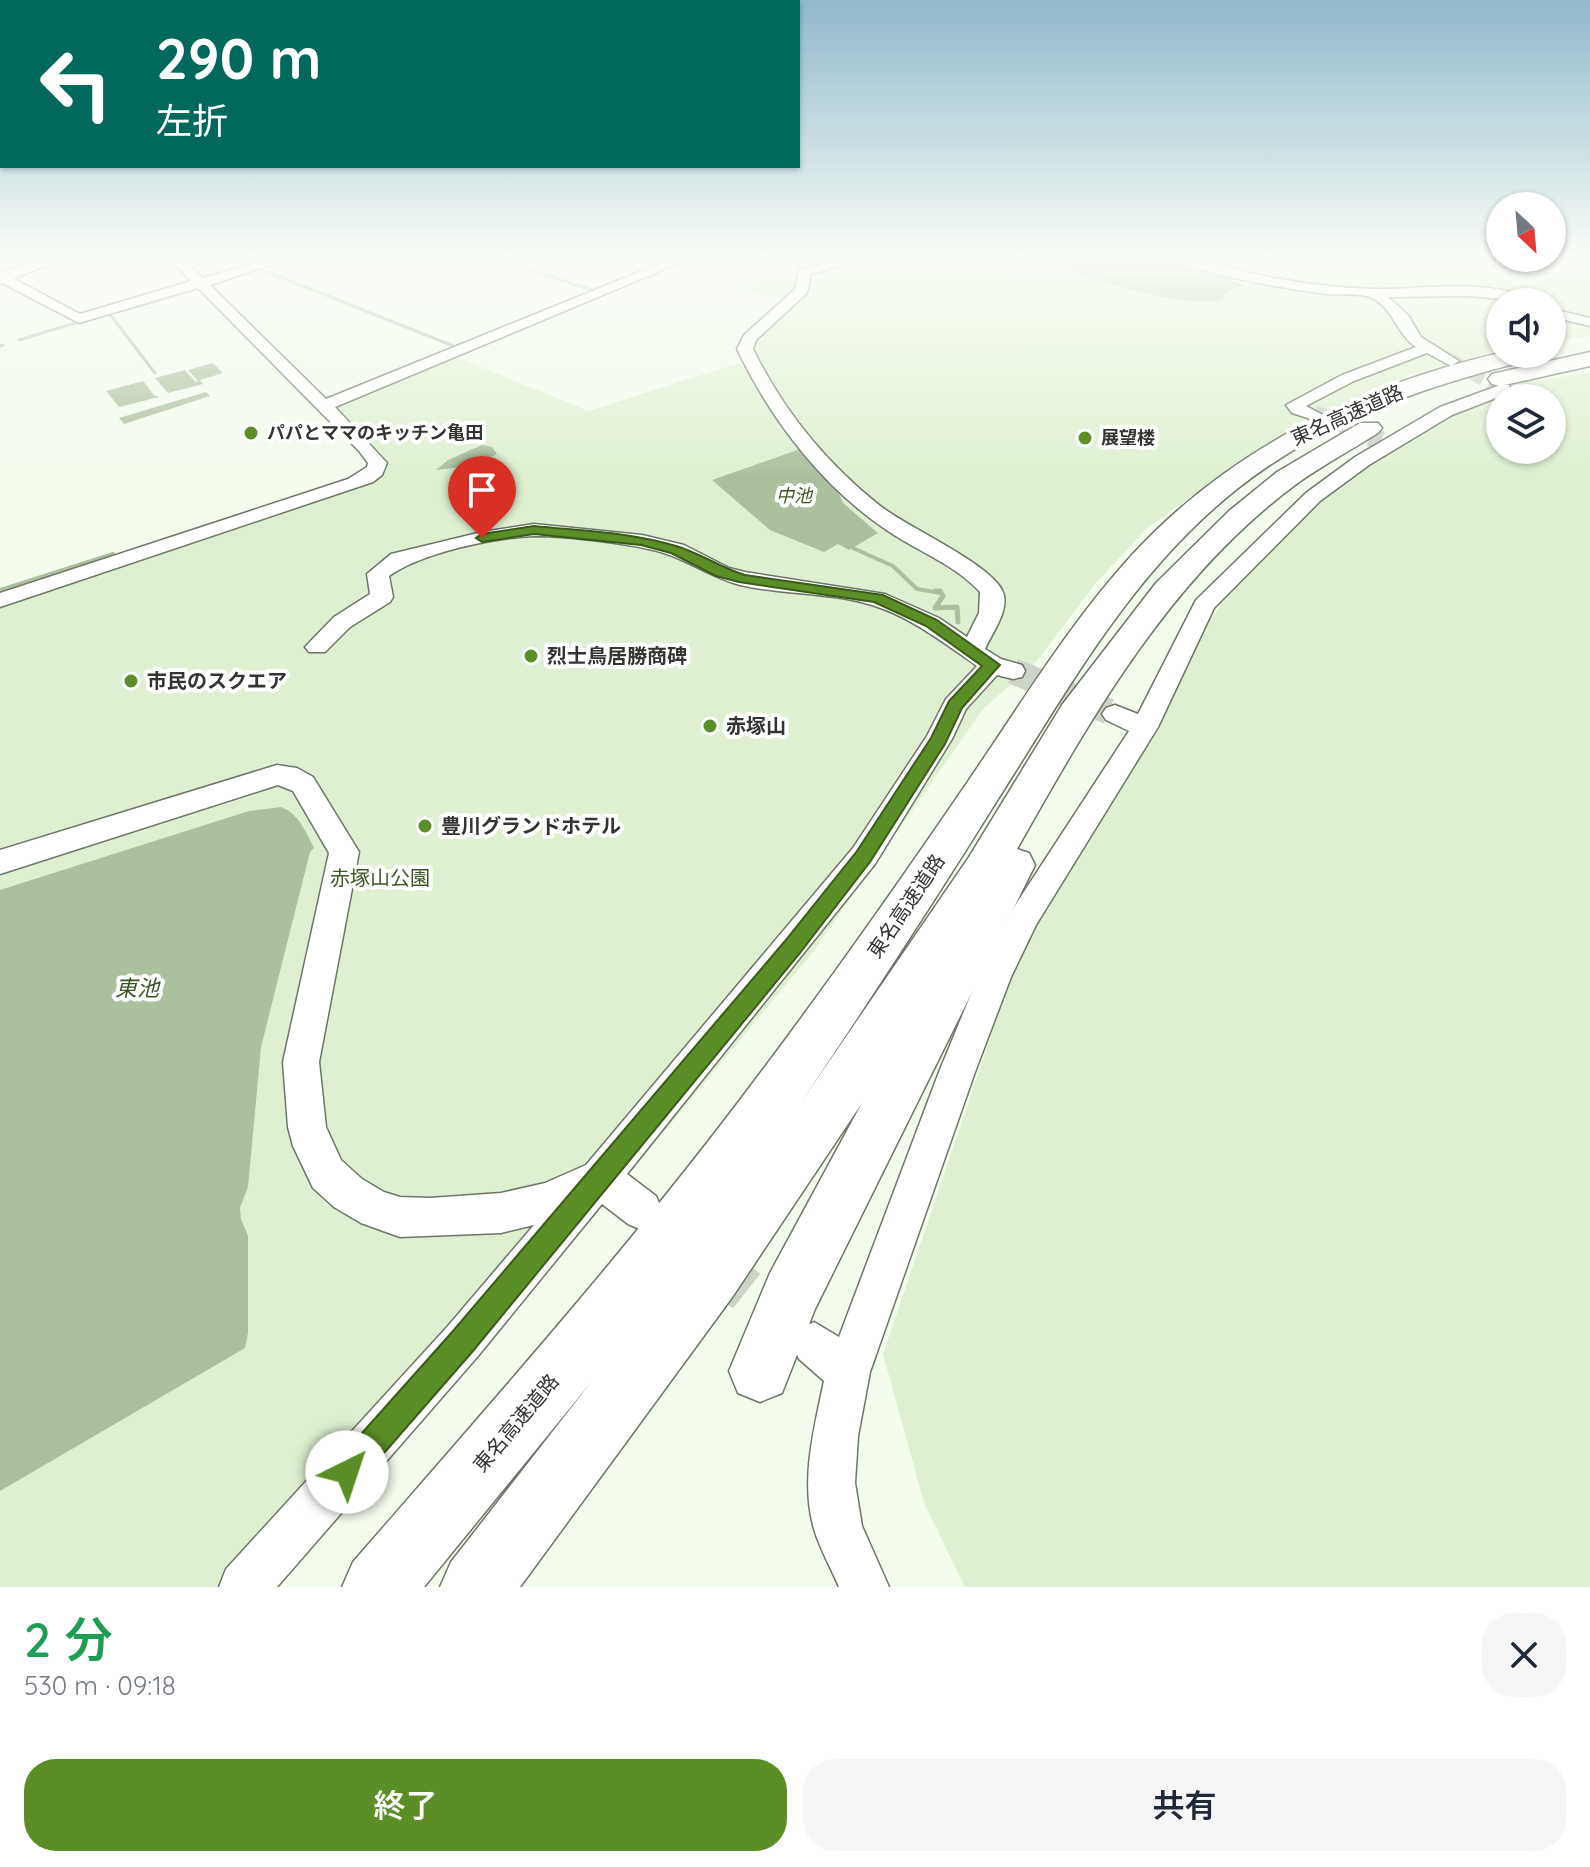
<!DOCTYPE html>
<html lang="ja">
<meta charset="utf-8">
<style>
body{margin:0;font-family:Quicksand,"Noto Sans JP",sans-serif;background:#f6f6f7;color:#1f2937;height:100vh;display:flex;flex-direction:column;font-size:30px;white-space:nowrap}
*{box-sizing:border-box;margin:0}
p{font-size:26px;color:#747a83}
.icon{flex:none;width:44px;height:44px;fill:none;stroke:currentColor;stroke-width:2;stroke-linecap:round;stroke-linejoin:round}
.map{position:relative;height:1587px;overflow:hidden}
.drawer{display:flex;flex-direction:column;background:#fff;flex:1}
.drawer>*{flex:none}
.hud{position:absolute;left:0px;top:0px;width:800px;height:168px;box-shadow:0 2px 6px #0004;background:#00695c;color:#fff;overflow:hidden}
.needle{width:52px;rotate:154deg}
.controls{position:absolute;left:1486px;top:192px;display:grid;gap:16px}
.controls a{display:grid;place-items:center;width:80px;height:80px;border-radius:50%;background:#fff;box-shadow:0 2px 6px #0004;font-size:40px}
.pin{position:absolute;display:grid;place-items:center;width:68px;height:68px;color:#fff;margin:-82px -34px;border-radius:50% 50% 50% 0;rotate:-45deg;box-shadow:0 0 8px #0007}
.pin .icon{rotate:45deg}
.me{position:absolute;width:88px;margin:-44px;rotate:41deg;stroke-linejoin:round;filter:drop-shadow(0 0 6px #0008)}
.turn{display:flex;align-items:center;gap:28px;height:168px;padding:0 24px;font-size:36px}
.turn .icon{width:104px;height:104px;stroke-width:2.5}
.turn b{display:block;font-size:56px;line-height:68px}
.round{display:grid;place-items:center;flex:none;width:84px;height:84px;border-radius:32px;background:#f6f6f7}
.headline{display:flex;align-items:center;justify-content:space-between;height:136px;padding:0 24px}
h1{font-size:48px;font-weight:600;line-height:60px;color:#1e9e55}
.primary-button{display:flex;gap:16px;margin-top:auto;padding:16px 24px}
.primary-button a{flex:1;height:92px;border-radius:32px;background:#5b8e26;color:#fff;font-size:32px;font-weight:600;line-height:92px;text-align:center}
.primary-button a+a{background:#f6f6f7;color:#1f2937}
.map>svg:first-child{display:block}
</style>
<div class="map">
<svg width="1590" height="1587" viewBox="0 0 1590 1587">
<rect width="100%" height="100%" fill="#f3fbed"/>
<!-- green -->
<g fill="#def0d1" fill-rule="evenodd">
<path d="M 873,257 C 910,257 1025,248 1049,272 L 1085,257 L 1168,257 L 1249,278 L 1352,295 L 1487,295 L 1518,302 L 1500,302 L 1500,350 L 1413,373 L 1354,398 L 1213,481 L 1147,528 L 1095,584 L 1037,661 L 983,709 L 813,952 L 581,1232 L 251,1587 L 0,1587 L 0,604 L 377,479 L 388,465 L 387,460 L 336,405 L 452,355 L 589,411 L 751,359 L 750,344 L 787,300 L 748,292 L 745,287 L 764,278 C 781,282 793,275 808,284 L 821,269 Z"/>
<path d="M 1180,257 L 1590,257 L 1590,321 L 1552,312 L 1552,302 L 1528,302 L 1511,295 C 1399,292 1288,291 1180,257 Z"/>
<polygon points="1552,316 1590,324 1590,336 1552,341"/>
<path d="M 1590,373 L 1590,1587 L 965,1587 L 924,1503 L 883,1354 L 1018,956 L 1153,733 L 1207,625 L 1242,573 L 1319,499 L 1366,463 L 1426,428 L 1523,382 ZM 1500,398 L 1552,398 L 1552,450 L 1500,450 Z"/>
</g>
<!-- water -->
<g fill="#acc09f">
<path d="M 1088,257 L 1152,257 L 1245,285 L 1226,292 L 1223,300 C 1187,309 1100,282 1065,268 Z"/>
<polygon points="213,363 223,373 200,380 203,384 168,393 155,378 185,370 196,382 198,381 188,370"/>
<polygon points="143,381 154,395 159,397 119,407 106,391"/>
<polygon points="206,392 210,396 124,424 119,418"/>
<polygon points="482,445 492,447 497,454 472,466 436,470 448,460"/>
<polygon points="800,449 834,482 843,503 878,533 849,550 838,544 824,552 770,530 712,480"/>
<path d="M 281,807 C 299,814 306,832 314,848 L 310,852 L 261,1047 L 248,1187 L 240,1208 L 241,1219 L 248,1236 L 248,1333 L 245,1348 L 0,1491 L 0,890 L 249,811 Z"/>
</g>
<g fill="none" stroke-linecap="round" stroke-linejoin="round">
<!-- stream-far2 -->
<g stroke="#acc09f" stroke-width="3">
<polyline points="491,257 595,291"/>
<polyline points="273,264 295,257"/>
<polyline points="258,268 456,347"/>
<polyline points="109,313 155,373"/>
<polyline points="19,340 85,320"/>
<polyline points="0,346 3,345"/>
</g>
<!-- stream-far1 -->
<g stroke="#acc09f" stroke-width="4">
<polyline points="853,548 893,566 917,589 941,593"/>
<polyline points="0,590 113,554"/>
</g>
<!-- stream -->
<polyline stroke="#acc09f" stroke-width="5" points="935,591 940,591 943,596 935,608 957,607 958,622"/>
<!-- minor-tunnel-far3 -->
<polyline stroke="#ccd3c7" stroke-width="15" stroke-dasharray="15 7" stroke-linecap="butt" points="1451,361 1503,389"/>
<!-- minor-tunnel-far2 -->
<polyline stroke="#ccd3c7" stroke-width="20" stroke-dasharray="20 10" stroke-linecap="butt" points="1314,415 1381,441"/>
<!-- minor-tunnel-far1 -->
<polyline stroke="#ccd3c7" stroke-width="26" stroke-dasharray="26 13" stroke-linecap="butt" points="1013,671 1115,714"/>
<!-- minor-tunnel -->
<polyline stroke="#ccd3c7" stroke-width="44" stroke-dasharray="44 22" stroke-linecap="butt" points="712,1264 786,1322"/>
<defs>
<g id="minor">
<polygon points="168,257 182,257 203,278 274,257 294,257 210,285 326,399 676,257 694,257 335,407 387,463 382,475 373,482 0,607 0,593 348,479 367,467 368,463 359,451 198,288 79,323 0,282 0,274 7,275 80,314 191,281"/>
<path d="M 850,257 L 873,257 L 811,274 L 807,293 L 756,340 L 753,349 C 783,410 825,462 879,505 C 906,527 992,564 1003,592 C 1010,610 992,633 985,649 L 1001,659 L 1022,665 L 1025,671 L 1022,677 L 1013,679 L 997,675 L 966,709 L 952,739 L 875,864 L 627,1174 L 656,1196 L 662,1210 L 656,1224 L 642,1230 L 628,1224 L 602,1204 L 478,1356 L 277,1587 L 219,1587 L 226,1569 L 448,1326 L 534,1225 L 501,1233 L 400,1237 L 361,1223 L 334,1207 L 313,1188 L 293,1146 L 288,1127 L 283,1062 L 329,853 L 293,791 L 278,785 L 0,874 L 0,850 L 277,765 L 297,768 L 313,777 L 359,852 L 319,1062 L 326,1127 L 341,1160 L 362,1179 L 384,1192 L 400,1197 L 430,1198 L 501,1193 L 545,1183 L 586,1165 L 853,848 L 927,736 L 946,699 L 977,666 C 944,643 911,617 872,605 C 830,592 783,595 740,585 C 713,578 693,563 667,554 C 639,544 566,536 535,536 C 495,537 421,553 389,576 L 393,597 L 390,602 L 350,627 L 325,652 L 309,652 L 305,647 L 334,617 L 370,594 L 367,574 L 391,554 L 482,532 L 534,524 L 642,535 L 684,545 L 729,568 L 745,572 L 885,594 L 939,618 L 967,637 L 979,613 L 980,592 C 954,564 919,552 888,531 C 822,487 771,420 737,349 L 744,335 L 795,289 L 799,269 Z"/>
<path d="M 1170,257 C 1197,257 1221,266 1247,272 C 1289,282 1332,288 1375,289 C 1413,290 1503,277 1532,302 L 1470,296 L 1388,297 L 1408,315 L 1421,337 L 1459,361 L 1451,366 L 1427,353 L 1354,381 L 1306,406 L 1323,415 L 1314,420 L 1292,413 L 1286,405 L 1342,375 L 1416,347 C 1397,335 1393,307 1370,297 C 1359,293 1339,295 1327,294 C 1295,290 1193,274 1170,257 Z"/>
<polygon points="1552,309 1590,318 1590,326 1552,317"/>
<path d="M 1503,384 L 1509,385 L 1511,389 L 1509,393 L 1452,415 L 1369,465 L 1320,501 L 1214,608 L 1158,727 L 1036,925 L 1011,977 L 975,1072 L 870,1372 L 858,1436 L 855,1483 L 862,1526 L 889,1587 L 839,1587 C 831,1568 820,1549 814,1529 C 800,1481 814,1429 824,1381 L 799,1359 L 792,1344 L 799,1329 L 814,1322 L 839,1337 L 939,1072 L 983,965 L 1014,907 L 1129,731 L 1106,720 L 1102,714 L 1106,708 L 1115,705 L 1138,714 L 1196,600 L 1306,493 L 1355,457 L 1440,407 Z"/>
</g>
<polygon id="major" points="45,257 68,257 0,284 0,273"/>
<g id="highway">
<polygon points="1590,352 1590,366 1500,386 1492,384 1488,379 1492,374"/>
<path d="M 1500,353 L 1537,354 L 1534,359 C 1428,385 1324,420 1237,489 C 1132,572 1069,688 998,799 C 934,902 868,1003 800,1104 L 969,857 L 1062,705 L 1156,583 L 1229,511 L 1277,472 L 1360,423 L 1378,423 L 1382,428 L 1378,433 C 1351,450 1321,466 1295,485 C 1170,578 1092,716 1017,849 L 1029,853 L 1035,865 L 815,1309 L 782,1393 L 760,1402 L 738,1393 L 729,1371 L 770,1273 L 862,1103 L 733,1296 L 520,1587 L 440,1587 L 451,1562 L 592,1381 L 424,1587 L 342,1587 L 353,1562 C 491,1403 632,1245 758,1076 C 832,978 902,878 971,777 C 1022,702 1070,623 1131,556 C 1229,449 1361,385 1500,353 Z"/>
</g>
</defs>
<!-- minor casing -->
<use href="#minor" stroke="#6e7569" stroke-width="3"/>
<!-- major casing -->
<use href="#major" stroke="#6e7569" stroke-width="3"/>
<!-- highway casing -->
<use href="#highway" stroke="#6e7569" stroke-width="3"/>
<!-- minor -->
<use href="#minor" fill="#fff" fill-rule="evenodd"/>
<!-- major -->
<use href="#major" fill="#fff" fill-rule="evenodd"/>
<!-- highway -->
<use href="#highway" fill="#fff" fill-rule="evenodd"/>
</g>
<!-- sky -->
<linearGradient id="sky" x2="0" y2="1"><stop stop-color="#90b9cb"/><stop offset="0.54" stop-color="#fafdf7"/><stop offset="1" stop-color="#fafdf7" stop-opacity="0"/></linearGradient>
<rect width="1590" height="479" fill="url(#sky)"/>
<!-- route -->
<path fill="#5b8e26" stroke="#3b5c19" stroke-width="2" d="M 534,526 C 582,531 630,532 676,546 C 700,553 721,568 745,575 L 883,595 L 937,620 L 1000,665 L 962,708 L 945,744 L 870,862 L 800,953 L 473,1351 L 358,1483 L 347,1487 L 337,1483 L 332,1472 L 337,1461 L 453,1331 L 785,941 L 857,851 L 931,738 L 949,701 L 982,666 L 926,626 L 874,602 L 739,582 L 716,576 L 671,553 L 641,545 L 534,534 L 482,542 L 476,538 L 482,534 Z"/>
<!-- markers -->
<g fill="#5b8e26" stroke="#fff" stroke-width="3">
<circle cx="251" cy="433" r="8"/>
<circle cx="1085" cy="438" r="8"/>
<circle cx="531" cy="656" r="8"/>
<circle cx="131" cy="681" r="8"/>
<circle cx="710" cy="726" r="8"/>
<circle cx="425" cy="826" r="8"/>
</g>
<g text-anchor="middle" stroke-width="8" stroke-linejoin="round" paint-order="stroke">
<!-- far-poi labels -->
<g font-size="18" font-weight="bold" fill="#323530" stroke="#fff" text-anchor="start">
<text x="267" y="439">パパとママのキッチン亀田</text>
<text x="1101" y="444">展望楼</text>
</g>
<!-- far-water labels -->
<g font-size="18" font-style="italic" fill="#3a5424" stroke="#fff">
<text x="794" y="502">中池</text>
</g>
<!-- street labels -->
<g font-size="20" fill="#323530" stroke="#fff">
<text transform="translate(1347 415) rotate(-24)" y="7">東名高速道路</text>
<text transform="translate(906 906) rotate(-56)" y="7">東名高速道路</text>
<text transform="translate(516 1423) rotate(-50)" y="7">東名高速道路</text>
</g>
<!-- poi labels -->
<g font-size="20" font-weight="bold" fill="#323530" stroke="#fff" text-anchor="start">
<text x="547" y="663">烈士鳥居勝商碑</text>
<text x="147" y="688">市民のスクエア</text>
<text x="726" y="733">赤塚山</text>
<text x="441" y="833">豊川グランドホテル</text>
</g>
<!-- park labels -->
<g font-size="20" fill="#3c5625" stroke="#fff">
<text x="380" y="885">赤塚山公園</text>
</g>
<!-- water labels -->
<g font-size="22" font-style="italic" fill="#3a5424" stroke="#fff">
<text x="137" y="996">東池</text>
</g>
</g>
</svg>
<div class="controls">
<a><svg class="needle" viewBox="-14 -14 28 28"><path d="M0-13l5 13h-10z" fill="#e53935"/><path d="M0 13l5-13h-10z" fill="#747a83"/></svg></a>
<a><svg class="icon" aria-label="sound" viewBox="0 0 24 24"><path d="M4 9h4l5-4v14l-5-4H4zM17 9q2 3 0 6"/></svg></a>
<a><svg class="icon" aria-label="layers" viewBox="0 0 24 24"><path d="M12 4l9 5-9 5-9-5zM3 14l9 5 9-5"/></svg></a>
</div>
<div class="pin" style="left:482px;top:538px;background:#d93025"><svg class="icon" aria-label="arrive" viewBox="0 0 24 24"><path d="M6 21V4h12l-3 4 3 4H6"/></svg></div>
<svg class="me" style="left:347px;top:1472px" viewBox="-20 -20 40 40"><circle r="19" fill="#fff"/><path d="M0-13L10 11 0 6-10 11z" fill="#5b8e26"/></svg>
<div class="hud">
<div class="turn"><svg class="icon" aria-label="left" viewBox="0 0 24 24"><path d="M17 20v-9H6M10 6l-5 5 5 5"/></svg><div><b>290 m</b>左折</div></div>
</div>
</div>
<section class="drawer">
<div class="headline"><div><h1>2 分</h1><p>530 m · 09:18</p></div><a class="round"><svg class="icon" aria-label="close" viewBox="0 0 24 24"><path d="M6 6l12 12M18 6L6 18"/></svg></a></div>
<div class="primary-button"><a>終了</a><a>共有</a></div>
</section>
